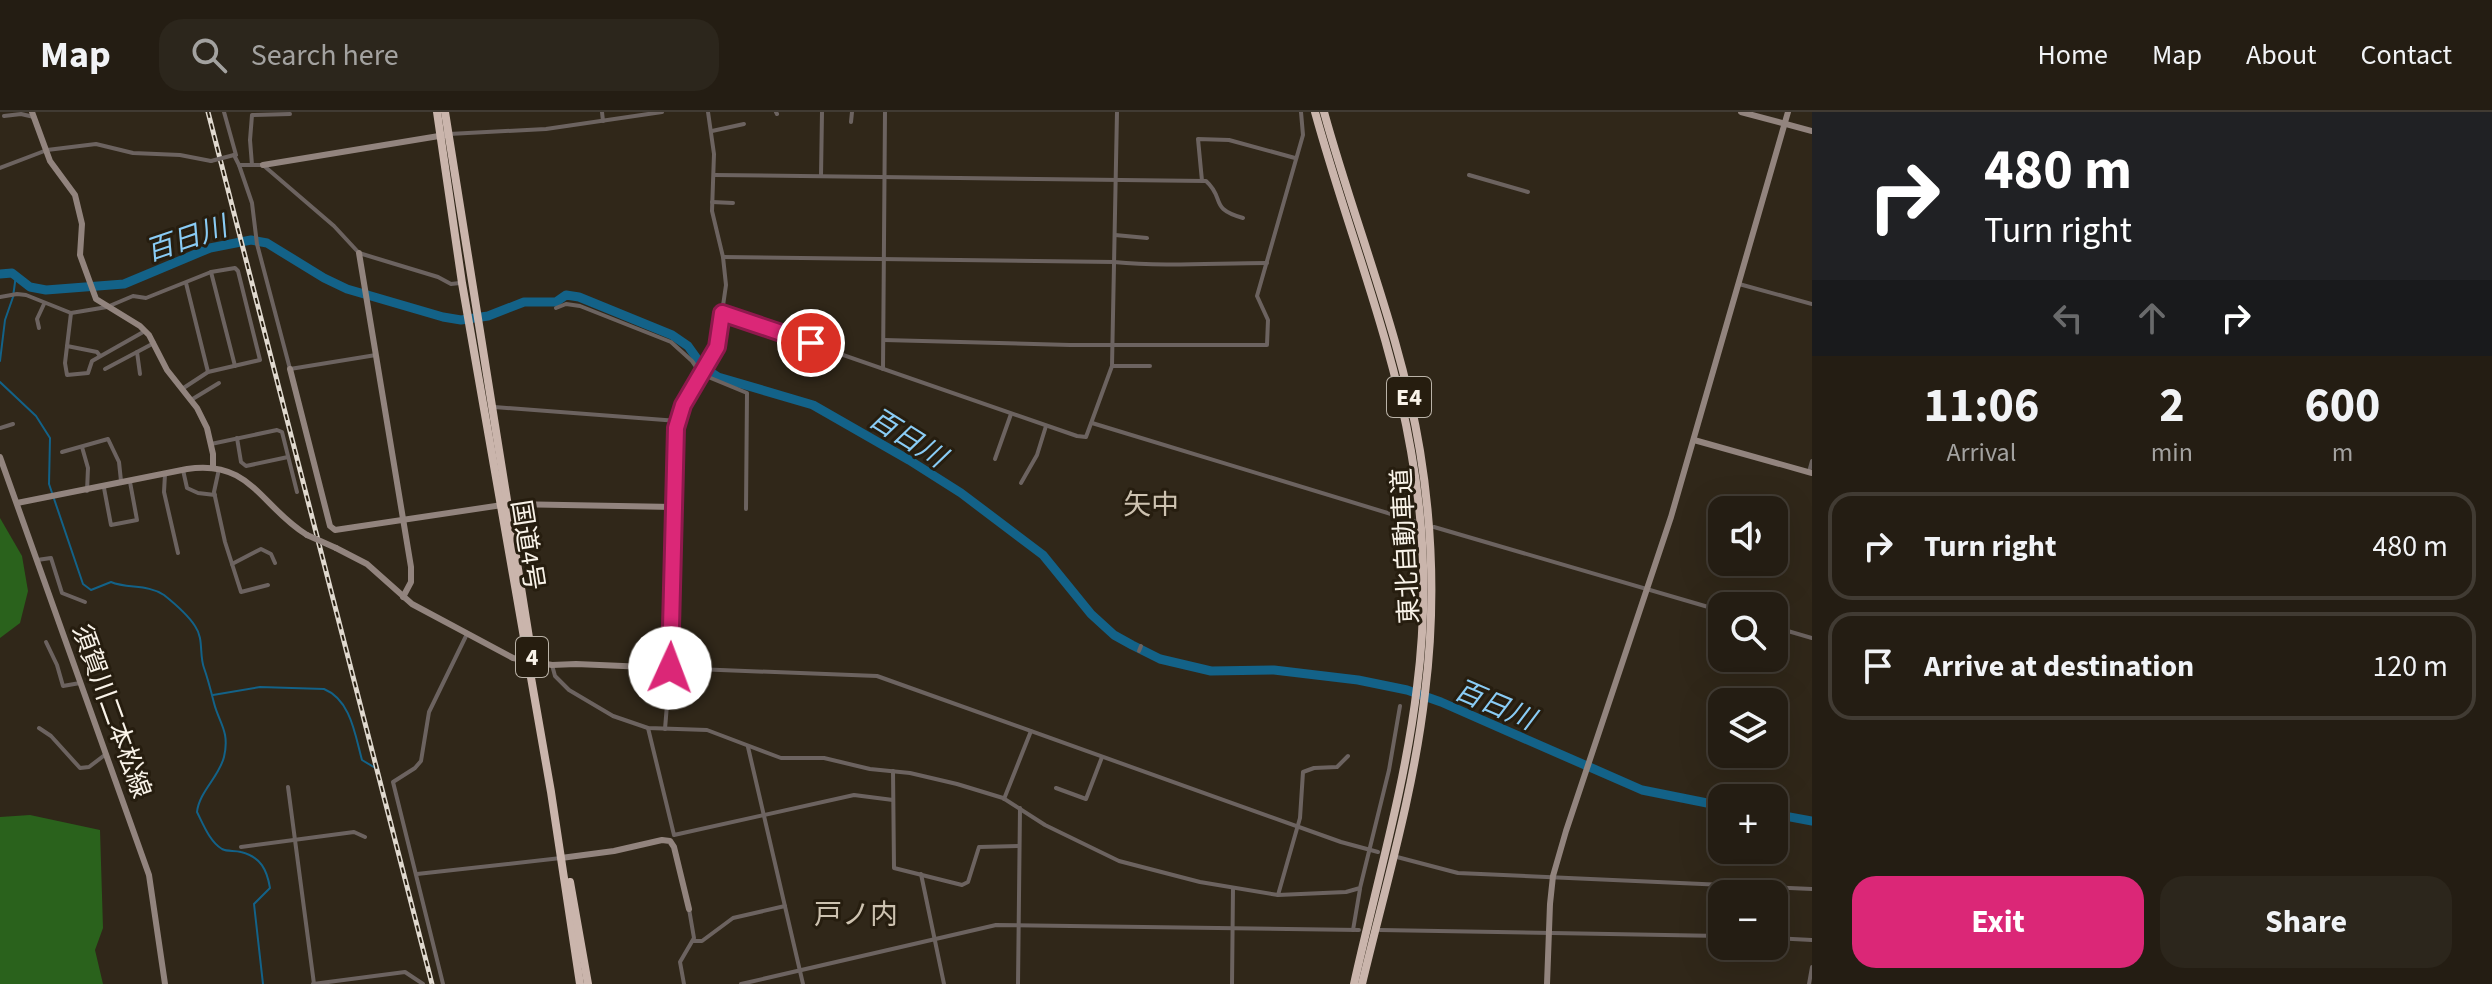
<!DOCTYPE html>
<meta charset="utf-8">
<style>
body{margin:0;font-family:"Source Sans 3","Noto Sans JP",sans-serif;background:#2c261c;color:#f1f3f6;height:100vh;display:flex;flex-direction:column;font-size:30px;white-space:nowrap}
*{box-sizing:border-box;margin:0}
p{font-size:26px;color:#a3a2a0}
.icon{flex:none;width:44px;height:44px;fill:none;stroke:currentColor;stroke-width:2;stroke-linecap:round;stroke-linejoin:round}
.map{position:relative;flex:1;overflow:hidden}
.details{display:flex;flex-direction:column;background:#241d13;width:680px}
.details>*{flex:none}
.hud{background:#202124;color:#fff;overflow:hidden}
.controls{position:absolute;left:1708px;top:384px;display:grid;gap:16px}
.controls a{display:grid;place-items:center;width:80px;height:80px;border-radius:16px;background:#241d13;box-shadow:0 8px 32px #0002,0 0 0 2px #413b33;font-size:40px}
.pin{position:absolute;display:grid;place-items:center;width:68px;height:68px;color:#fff;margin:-34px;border:4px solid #fff;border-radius:50%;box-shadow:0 2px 8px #0007}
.me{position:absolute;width:88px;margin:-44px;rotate:2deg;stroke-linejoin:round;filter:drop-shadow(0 0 6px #0008)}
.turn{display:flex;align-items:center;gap:28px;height:168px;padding:0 40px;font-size:36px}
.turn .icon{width:104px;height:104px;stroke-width:2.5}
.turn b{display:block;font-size:56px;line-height:68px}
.lanes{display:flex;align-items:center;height:76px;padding:0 40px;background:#0003;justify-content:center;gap:40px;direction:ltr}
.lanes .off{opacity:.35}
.eta{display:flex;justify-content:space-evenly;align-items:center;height:136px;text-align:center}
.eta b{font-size:48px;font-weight:700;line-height:56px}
.primary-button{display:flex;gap:16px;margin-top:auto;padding:16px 40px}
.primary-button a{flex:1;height:92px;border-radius:24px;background:#db2777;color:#fff;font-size:32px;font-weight:700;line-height:92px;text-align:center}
.primary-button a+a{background:#2c261c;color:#f1f3f6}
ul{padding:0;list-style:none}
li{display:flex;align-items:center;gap:24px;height:108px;margin:0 16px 12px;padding:0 24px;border:4px solid #413b33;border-radius:24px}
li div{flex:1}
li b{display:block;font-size:30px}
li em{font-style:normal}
header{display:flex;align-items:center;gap:48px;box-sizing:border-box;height:112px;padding:0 40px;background:#241d13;border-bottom:2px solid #413b33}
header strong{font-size:38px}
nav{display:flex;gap:44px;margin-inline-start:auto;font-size:28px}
.search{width:560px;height:72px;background:#2c261c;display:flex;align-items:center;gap:20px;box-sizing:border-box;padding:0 28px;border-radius:24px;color:#a3a2a0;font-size:30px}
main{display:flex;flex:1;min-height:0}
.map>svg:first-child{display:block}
</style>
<header>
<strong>Map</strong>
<div class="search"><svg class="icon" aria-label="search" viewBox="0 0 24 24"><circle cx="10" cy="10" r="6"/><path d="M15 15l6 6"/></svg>Search here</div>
<nav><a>Home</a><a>Map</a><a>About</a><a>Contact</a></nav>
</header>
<main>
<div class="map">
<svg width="1812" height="872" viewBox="0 0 1812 872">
<rect width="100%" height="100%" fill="#302719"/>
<!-- forest -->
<g fill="#2a621c">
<polygon points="0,406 22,444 28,479 20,511 0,526"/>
<polygon points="30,703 100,718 103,816 95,838 103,872 0,872 0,705"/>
</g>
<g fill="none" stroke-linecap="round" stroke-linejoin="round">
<!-- stream -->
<g stroke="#136288" stroke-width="2">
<polyline points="0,249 5,208 13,185 16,163"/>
<path d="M 0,270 L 36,304 L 50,326 L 49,372 L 83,472 L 91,478 L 111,470 C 127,477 148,472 164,483 C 174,491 188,503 195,514 C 204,527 199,542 204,556 C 208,567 211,579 214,591 C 219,611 230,619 224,645 C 219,665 199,680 197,700 C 203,712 210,730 222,737 C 228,740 234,738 241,740 C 261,745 267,758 270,776 L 254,792 L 263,872"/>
<path d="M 213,583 L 260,575 L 324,577 C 351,588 355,623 362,648 L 377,657"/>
</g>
<!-- river -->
<g stroke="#136288" stroke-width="9">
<polyline points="0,162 12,161 30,175 46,178 124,172 210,136 251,128 267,131 324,166 347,177 443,205 461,208 488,204 524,190 556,190 566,183 579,185 672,223 688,234 703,255 718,265 813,293 909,348 961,381 1043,443 1091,502 1114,523 1132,533 1160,547 1211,559 1274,558 1358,568 1407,578 1441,590 1642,678 1722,694"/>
<polyline points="1774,702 1812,709"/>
</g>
<!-- street -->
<g stroke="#6c6360" stroke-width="4">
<polyline points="224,0 236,43"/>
<polyline points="602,0 603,9"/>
<polyline points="776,0 777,2"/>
<polyline points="4,4 21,2 34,5"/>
<polyline points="851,10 852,0"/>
<polyline points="712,19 744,12"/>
<polyline points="449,22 546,17 662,0"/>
<polyline points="234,43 239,53 263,53 334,114 359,141 438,165 451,172 460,171"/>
<polyline points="239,53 252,91 257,132 290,257 376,243"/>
<polyline points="252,53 250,28 252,3 290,2"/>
<polyline points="0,56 47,38 96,32 133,41 180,43 211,49"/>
<path d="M 714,63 L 1206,69 C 1226,87 1208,96 1243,106"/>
<polyline points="1469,63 1528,80"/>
<polyline points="821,64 822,0"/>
<polyline points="1202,69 1198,27 1229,28 1295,46"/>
<polyline points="712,90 733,91"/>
<polyline points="1115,123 1147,126"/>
<path d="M 723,145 L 1114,150 C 1165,155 1215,151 1267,151"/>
<polyline points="211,160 235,254"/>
<polyline points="186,171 208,260"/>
<polyline points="1739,172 1812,192"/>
<polyline points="0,185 17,182 26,183 71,201 107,195 133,184 146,186 211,160 235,156 238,159 260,248 208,260 182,277"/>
<polyline points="556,196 566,192 580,194 671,230 692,249 701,262 747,281 746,397"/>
<polyline points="71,201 65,251 67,263 88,261 92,249 145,219"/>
<polyline points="722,201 1077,324 1086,325 1112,254 1117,0"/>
<polyline points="39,216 37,207 44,192"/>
<polyline points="884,228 1070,233 1267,233 1268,208 1257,184 1303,23 1301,0"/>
<polyline points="67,234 97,240 100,244"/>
<polyline points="137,240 140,262"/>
<polyline points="1112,254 1150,254"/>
<polyline points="105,257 154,231"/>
<polyline points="883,257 885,0"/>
<polyline points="191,288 219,271"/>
<polyline points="494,295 678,309"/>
<polyline points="1092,311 1414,409"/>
<polyline points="0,316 13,312"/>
<polyline points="237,326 241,350 246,354 288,345"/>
<polyline points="211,332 277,318 282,320 297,380"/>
<polyline points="82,335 88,356 87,379"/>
<polyline points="62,340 108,327 119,350 121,369"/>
<polyline points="995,347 1011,302"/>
<polyline points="219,357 214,380 225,430 241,480 268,473"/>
<polyline points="183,358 187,376 198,381 215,383"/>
<polyline points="1809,360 1812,349"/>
<polyline points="165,362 164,380 178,441"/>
<polyline points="1021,371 1037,343 1046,314"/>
<polyline points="104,376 111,413 137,408 130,370"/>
<polyline points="674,395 678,309 683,293 717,235 726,173 723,145 712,99 714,42 708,0"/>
<polyline points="1434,415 1722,499"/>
<polyline points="37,448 51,446 62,481 85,490"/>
<polyline points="232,452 261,437 271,442 275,451"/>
<polyline points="1774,515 1812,526"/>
<polyline points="46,530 57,553 63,574 80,571"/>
<polyline points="1139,539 1141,534"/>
<polyline points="552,553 555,564 569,578 613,604 648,616 707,618 781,646 824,646 870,657 910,661 957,672 1003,686 1045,713 1119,749 1200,770 1278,783 1346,780 1360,776 1389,658 1400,594"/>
<polyline points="39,616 51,624 80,656 89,655 106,642"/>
<polyline points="648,616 674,723 854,683 893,688"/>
<polyline points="665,617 670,556 877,564 1341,730 1378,740"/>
<polyline points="748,635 803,872"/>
<polyline points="893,659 894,756 962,773 968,770 979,735 1019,734"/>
<polyline points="288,675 314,872"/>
<polyline points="1056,676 1086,687 1102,645"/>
<polyline points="1004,687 1031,619"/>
<polyline points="241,735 354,720 365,725"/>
<polyline points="1397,745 1458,761 1812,777"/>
<polyline points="417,762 561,746"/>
<polyline points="921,762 944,872"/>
<polyline points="1278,783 1300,706 1303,660 1314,656 1337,655 1348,644"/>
<polyline points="1353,818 1360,777"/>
<polyline points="1380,818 1722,824"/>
<polyline points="1774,826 1812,828"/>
<polyline points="693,829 702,829 733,806 785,794"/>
<polyline points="313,872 405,860 423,872"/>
<polyline points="443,872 393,670 415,656 421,649 429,600 467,522"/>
<polyline points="684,872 680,850 694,826 689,797"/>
<polyline points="741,872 996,813 1359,818"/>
<polyline points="1018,872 1020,696"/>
<polyline points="1232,872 1233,776"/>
<polyline points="1809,872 1812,855"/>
</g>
<!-- secondary -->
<g stroke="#92847e" stroke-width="6">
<polyline points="32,0 50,49 75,83 82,112 80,143 96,187 140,214 149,223 167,258 197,296 207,316 213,342 213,356"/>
<polyline points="1741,0 1812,19"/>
<polyline points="263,53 445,23"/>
<polyline points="359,141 411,455 411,470 403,485"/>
<polyline points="290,257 330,414 335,418 509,392 674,395 670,556 576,552 552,553 513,546 412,492 367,452 336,436"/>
<polyline points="1694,328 1812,361"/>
<polyline points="0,345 149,763 165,872"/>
<path d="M 17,391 L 187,357 C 251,347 261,395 307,423"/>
<polyline points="561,746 614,739 662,728 670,729 674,735 689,797"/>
<polyline points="1547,872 1550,792 1553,764 1566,719 1671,405 1788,0"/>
</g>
<!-- highway -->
<g stroke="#cab5ac" stroke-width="8">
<polyline points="437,0 462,171 551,680 580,872"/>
<polyline points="445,0 530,532"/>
<path d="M 1315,0 C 1346,113 1391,223 1411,339 C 1425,416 1427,497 1417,575 C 1405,675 1376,773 1354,872"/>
<path d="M 1324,0 C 1355,113 1401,223 1420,339 C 1433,419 1435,501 1425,581 C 1414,679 1385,776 1362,872"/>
<polyline points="570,770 588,872"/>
</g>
<defs>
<polyline id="rail" points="208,0 432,872"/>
</defs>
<!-- rail casing -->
<use href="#rail" stroke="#e0d9cf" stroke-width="5"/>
<!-- rail -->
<use href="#rail" stroke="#261d0f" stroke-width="2" stroke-dasharray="6" stroke-linecap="butt"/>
<!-- street-bridge -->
<polyline stroke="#6c6360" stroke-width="4" points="211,49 234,43"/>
<!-- secondary-bridge -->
<polyline stroke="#92847e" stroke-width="6" points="307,423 336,436"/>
</g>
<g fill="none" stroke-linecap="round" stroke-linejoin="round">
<defs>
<polyline id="route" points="670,556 676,316 683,293 717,235 722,201 811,231"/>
</defs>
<!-- route casing -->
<use href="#route" stroke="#8e194d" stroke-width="20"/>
<!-- route -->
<use href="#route" stroke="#db2777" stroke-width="14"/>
</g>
<g text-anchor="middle" stroke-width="6" stroke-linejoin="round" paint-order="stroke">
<!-- shield labels -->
<g fill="#261d0f" stroke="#bab3a8" stroke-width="2">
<rect x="1387" y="265" width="44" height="40" rx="6"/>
<rect x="516" y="525" width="32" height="40" rx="6"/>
</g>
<g font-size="24" font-weight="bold" fill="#f9f3e9">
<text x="1409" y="293">E4</text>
<text x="532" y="553">4</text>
</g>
<!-- street labels -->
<g font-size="26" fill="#f9f3e9" stroke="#261d0f">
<text transform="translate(528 433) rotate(81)" y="9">国道4号</text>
<text transform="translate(1405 434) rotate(-93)" y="9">東北自動車道</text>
<text transform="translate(112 599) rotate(70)" y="9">須賀川二本松線</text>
</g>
<!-- water labels -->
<g font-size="28" font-style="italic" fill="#8accf5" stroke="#261d0f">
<text transform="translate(186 126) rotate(-19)" y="10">百日川</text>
<text transform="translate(908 325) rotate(32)" y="10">百日川</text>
<text transform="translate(1495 592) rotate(23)" y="10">百日川</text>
</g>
<!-- neighbourhood labels -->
<g font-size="28" fill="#cdc2b0" stroke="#261d0f">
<text x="1151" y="402">矢中</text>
<text x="856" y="812">戸ノ内</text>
</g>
</g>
</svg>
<div class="controls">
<a><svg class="icon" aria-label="sound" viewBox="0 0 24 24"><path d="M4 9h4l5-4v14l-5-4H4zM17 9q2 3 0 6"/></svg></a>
<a><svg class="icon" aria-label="search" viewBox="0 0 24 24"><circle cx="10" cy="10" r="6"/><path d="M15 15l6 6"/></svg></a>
<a><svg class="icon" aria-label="layers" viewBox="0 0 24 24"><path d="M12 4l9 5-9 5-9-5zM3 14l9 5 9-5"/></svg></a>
<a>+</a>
<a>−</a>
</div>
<div class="pin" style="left:811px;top:231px;background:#d93025"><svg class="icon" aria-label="arrive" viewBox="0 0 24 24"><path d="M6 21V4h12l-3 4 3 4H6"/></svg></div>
<svg class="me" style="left:670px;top:556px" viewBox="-20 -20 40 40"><circle r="19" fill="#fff"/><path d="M0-13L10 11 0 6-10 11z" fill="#db2777"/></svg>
</div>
<section class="details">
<div class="hud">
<div class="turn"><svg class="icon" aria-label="right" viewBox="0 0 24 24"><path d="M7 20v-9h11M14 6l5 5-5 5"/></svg><div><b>480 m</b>Turn right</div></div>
<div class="lanes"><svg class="icon off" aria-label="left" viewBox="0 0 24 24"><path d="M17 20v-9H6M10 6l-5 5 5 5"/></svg><svg class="icon off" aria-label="ahead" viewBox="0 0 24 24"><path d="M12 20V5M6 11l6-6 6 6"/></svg><svg class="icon" aria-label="right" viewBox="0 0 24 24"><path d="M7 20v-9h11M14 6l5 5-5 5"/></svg></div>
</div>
<div class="eta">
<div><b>11:06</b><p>Arrival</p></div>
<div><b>2</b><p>min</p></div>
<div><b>600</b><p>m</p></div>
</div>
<ul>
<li><svg class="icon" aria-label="right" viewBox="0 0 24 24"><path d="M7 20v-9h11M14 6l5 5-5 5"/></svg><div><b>Turn right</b></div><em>480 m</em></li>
<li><svg class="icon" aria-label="arrive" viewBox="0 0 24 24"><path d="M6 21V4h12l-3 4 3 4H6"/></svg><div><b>Arrive at destination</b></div><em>120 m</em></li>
</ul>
<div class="primary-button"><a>Exit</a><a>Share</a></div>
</section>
</main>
